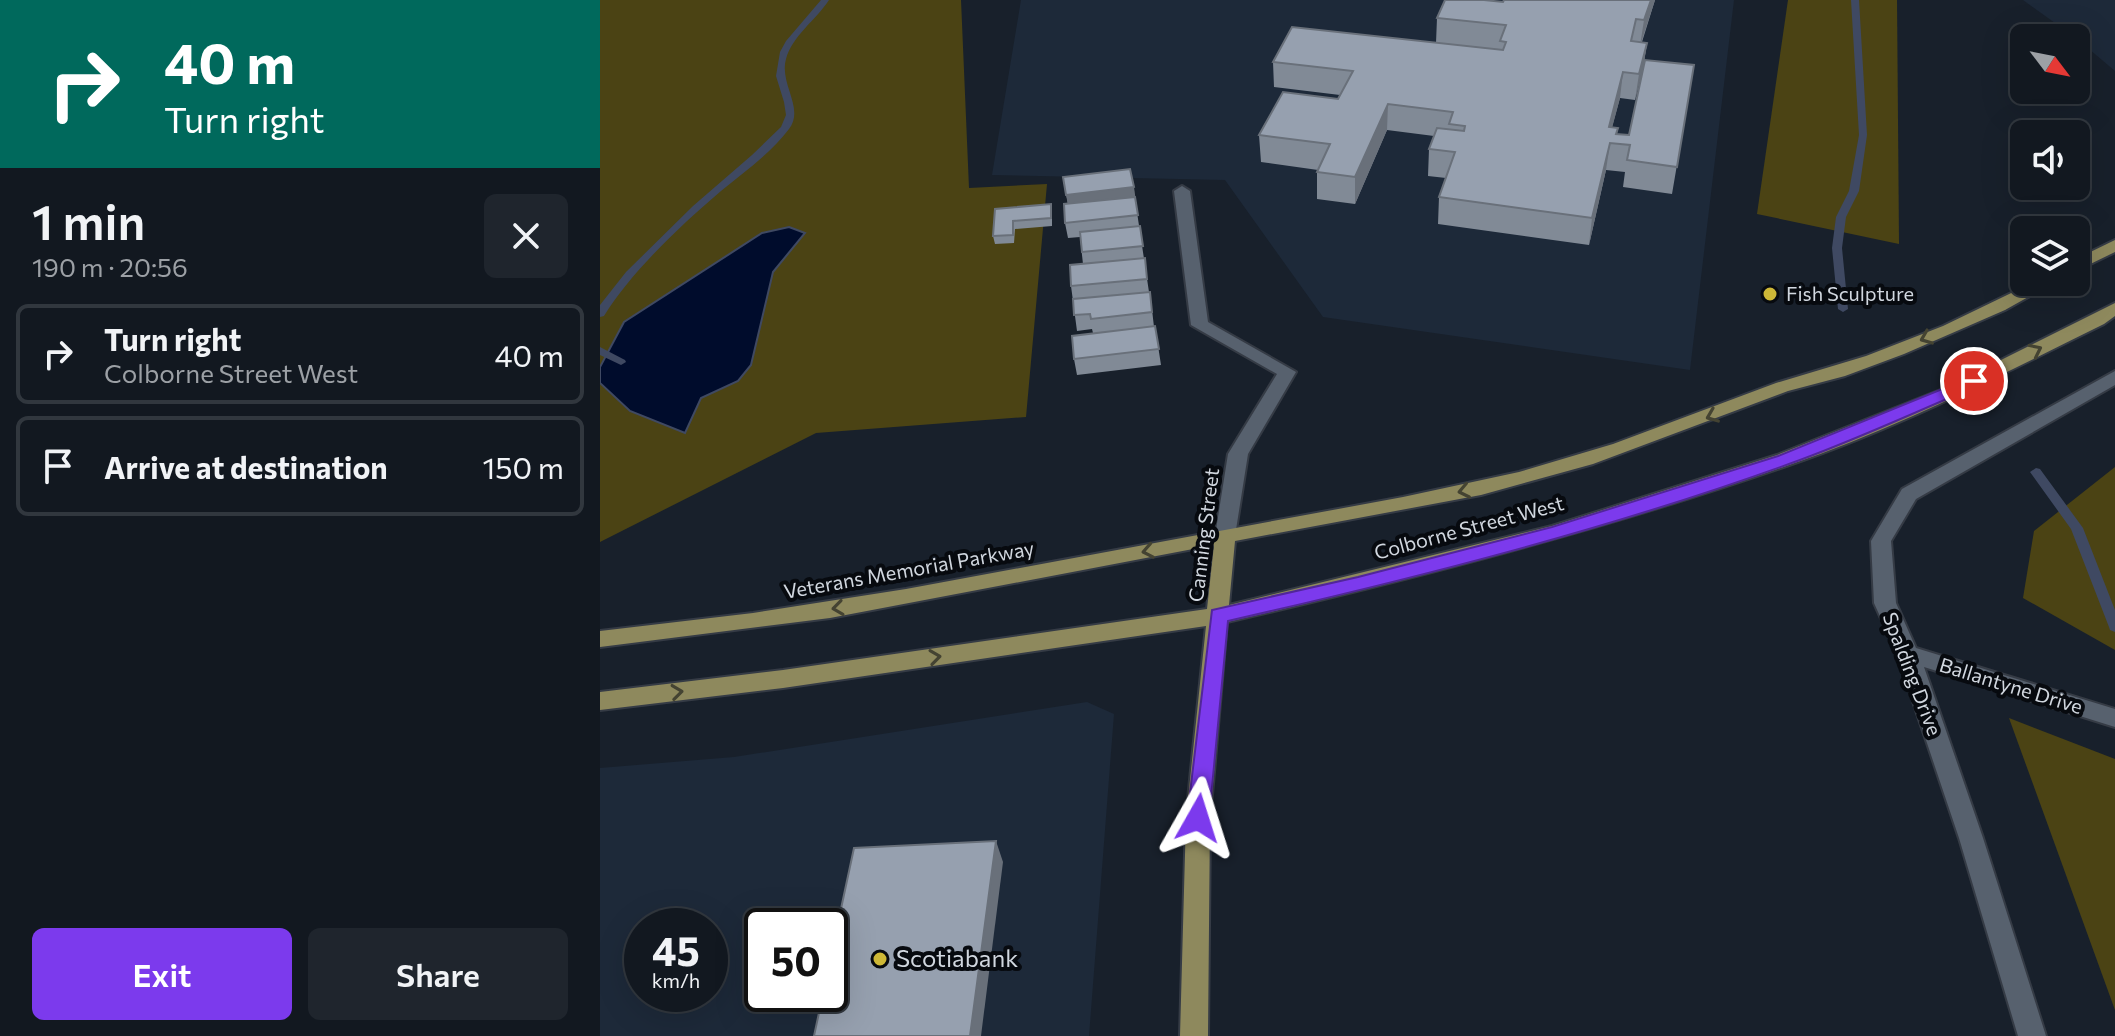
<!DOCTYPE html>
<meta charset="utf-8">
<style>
body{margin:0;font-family:Commissioner,sans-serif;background:#1f252d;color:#f1f3f6;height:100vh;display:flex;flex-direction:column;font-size:30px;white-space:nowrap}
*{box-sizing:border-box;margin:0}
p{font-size:26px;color:#9ca0a5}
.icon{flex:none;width:44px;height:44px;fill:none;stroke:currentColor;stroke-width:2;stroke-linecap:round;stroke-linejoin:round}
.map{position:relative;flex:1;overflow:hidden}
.details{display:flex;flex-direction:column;background:#121820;width:600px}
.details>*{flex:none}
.banner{background:#00695c;color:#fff;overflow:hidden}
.needle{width:52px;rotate:122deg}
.tools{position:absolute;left:1410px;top:24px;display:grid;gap:16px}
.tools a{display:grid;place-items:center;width:80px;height:80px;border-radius:12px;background:#121820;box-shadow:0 8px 32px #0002,0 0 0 2px #31373e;font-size:40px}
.speed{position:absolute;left:24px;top:908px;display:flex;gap:16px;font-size:40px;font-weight:700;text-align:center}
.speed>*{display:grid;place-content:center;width:104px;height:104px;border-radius:50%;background:#121820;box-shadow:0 8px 32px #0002,0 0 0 2px #31373e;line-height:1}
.speed small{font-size:20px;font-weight:400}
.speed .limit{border:4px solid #111;border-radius:12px;background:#fff;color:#111}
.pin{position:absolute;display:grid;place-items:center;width:68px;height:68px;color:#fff;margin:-34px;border:4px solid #fff;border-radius:50%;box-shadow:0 2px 8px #0007}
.me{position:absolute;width:88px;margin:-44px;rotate:6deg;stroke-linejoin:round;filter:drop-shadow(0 0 6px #0008)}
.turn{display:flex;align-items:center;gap:28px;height:168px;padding:0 32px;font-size:36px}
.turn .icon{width:104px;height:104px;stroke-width:2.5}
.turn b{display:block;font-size:56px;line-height:68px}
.round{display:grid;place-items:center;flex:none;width:84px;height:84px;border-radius:12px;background:#1f252d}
.summary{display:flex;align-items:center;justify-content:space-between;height:136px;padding:0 32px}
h1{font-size:48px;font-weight:600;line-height:60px}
.primary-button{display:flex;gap:16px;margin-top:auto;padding:16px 32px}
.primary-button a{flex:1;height:92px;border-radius:12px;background:#7c3aed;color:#fff;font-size:32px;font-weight:600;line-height:92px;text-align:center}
.primary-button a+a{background:#1f252d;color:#f1f3f6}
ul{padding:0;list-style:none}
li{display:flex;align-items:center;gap:24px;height:100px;margin:0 16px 12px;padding:0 16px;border:4px solid #31373e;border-radius:12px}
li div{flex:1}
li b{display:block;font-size:30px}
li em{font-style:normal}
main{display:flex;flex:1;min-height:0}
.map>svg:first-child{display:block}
</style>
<main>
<section class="details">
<div class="banner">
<div class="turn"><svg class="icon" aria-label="right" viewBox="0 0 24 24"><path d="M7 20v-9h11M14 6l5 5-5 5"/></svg><div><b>40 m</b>Turn right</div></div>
</div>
<div class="summary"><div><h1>1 min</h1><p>190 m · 20:56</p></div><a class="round"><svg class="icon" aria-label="close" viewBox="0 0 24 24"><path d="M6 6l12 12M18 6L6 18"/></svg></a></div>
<ul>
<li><svg class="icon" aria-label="right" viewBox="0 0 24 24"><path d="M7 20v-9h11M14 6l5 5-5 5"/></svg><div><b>Turn right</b><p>Colborne Street West</p></div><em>40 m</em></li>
<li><svg class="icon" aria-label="arrive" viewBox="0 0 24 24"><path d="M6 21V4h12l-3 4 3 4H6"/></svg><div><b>Arrive at destination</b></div><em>150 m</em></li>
</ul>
<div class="primary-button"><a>Exit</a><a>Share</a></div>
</section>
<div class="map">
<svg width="1515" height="1036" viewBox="0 0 1515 1036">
<rect width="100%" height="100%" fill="#18202b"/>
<!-- built -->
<g fill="#1d2939" fill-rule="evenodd">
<polygon points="421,0 1134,0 1090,370 723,317 625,180 392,175"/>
<polygon points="1423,0 1515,0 1515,71 1476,38"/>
<path d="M 487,702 L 514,714 L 489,1036 L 0,1036 L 0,768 L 134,757 ZM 42,926 L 110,926 L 110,994 L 42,994 ZM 162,926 L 230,926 L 230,994 L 162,994 Z"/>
</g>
<!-- green -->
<g fill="#4b4314">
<polygon points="0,0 361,0 369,188 447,184 426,417 216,433 0,542"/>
<polygon points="1188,0 1297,0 1299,244 1157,214"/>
<polygon points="1515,467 1515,650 1423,598 1434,531"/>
<polygon points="1409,718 1515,759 1515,1010"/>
</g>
<!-- water -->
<polygon fill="#000c2c" stroke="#3f4962" stroke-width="2" points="189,227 205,233 173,272 151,365 138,381 101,398 85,433 30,411 0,383 0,367 24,322 162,233"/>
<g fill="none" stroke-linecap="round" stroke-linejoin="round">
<!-- stream -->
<g fill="#3f4962" fill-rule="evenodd">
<path d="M 221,0 L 229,0 C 216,20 192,36 186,59 C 179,84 205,108 189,129 C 171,153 144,172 121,191 C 81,225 31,272 4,316 L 0,317 L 0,305 L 26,272 L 93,206 L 152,155 L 181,127 L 186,115 L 184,102 L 176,76 L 180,52 L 186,41 Z"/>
<polygon points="1251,0 1259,0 1267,135 1259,191 1246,217 1242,248 1248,309 1243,312 1238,309 1232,248 1236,217 1249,191 1259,135"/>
<polygon points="0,347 25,360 26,362 21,365 0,355"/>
<polygon points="1436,468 1440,469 1483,528 1515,610 1515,632 1510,630 1509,627 1471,529 1430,472"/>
</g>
<defs>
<g id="minor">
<polygon points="582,186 590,191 608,322 696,372 648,454 635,536 632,541 618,541 615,536 628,454 677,374 591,325 574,191"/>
<polygon points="1515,371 1515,385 1316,499 1291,541 1296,603 1316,648 1515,709 1515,727 1324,667 1383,838 1446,1036 1418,1036 1359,838 1297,654 1274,603 1271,541 1302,489"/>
</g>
<g id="major">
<polygon points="1515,240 1515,252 1476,271 1476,259"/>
<path d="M 1434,282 L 1455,282 L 1405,310 L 1304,354 L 1245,376 L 1188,391 L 993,464 L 881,495 L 635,541 L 629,605 L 952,526 L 1177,455 L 1343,389 L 1515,303 L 1515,316 L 1504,324 C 1401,375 1297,428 1189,465 C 1005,529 817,578 627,622 L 610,818 L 608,1036 L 580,1036 L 586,818 L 606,626 L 183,688 L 0,710 L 0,692 L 183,670 L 607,609 L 614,545 L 230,618 L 0,647 L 0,631 L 153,613 L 306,589 L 803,497 L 919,472 L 1013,444 L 1176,383 L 1266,356 L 1343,326 Z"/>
</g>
</defs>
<!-- minor casing -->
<use href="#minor" stroke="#353b45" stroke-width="4"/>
<!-- major casing -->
<use href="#major" stroke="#353b45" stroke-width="4"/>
<!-- minor -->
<use href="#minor" fill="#57616e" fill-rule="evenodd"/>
<!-- major -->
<use href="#major" fill="#8e895d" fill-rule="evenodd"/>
</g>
<!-- wall -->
<g fill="#818a96">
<polygon points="904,0 1055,0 1042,42 1047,43 1043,69 1035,100 1020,98 1012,127 1018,128 1017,134 1029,135 1094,65 1072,194 1023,187 1025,172 1006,170 989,245 838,224 839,197 846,178 828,176 829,149 834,136 787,130 755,204 717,199 717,172 718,170 661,162 659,135 738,99 740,95 674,87 673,62 836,43 837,18 903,2"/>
<polygon points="463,177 535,199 549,292 550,292 554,327 555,326 561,365 477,375 474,359 493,333 492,329 477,331 471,286 483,264 480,237 468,238 465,223 468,204"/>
<polygon points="395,209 452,212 452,226 415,229 414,243 395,244 393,236"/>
</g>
<!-- shaded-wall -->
<g fill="#69707a">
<polygon points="1051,0 1055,0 1040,46 1044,20"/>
<polygon points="1047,43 1043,69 1035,100 1039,74"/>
<polygon points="1023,72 1020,98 1005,154 1009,127"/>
<polygon points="788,104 787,130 755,204 755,177"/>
<polygon points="1010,143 1006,170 989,245 992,218"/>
<polygon points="534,187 536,202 469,210 466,195"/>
<polygon points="396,841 403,862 381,1036 370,1036"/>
</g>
<!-- building -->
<g fill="#96a0af" stroke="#69707a" stroke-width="2">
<polygon points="845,0 884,0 903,2 904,0 1051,0 1044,20 1036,19 1031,41 1047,43 1039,74 1023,72 1009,127 1018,128 1016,134 1029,135 1045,60 1094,65 1077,167 1027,160 1030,145 1010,143 992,218 839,197 855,152 829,149 837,128 864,131 865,126 849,124 853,112 788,104 755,177 717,172 730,144 659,135 683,92 738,99 753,71 673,62 692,27 903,50 906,42 900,41 906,25 837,18"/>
<polygon points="530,169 534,187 466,195 463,177"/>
<polygon points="535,197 538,215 465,223 464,204"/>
<polygon points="451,204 451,218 413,221 413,235 393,236 395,209"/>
<polygon points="540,226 543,246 482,252 480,232"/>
<polygon points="545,258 547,279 471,286 470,265"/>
<polygon points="550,292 552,312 491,319 490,314 474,315 473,299"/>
<polygon points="555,326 559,349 474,359 472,336"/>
<polygon points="396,841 370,1036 214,1036 223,994 230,994 230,960 254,848"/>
</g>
<!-- one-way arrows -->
<defs><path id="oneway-chevron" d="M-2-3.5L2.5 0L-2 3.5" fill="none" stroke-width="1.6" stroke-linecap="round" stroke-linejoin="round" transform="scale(2)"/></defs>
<g stroke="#444332">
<use href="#oneway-chevron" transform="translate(1326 338) rotate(158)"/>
<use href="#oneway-chevron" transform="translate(1436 350) rotate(-26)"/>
<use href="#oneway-chevron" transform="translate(1112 416) rotate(158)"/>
<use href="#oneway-chevron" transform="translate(864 491) rotate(168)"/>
<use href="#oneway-chevron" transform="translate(548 551) rotate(169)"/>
<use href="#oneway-chevron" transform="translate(238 608) rotate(172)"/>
<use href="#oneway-chevron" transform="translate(335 657) rotate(-8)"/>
<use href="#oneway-chevron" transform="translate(77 692) rotate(-7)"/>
</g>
<!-- route -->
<path fill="#7c3aed" stroke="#51269a" stroke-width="2" d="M 1374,376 L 1380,377 L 1382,381 L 1380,385 C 1317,411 1254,441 1189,464 C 1006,530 817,578 628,621 L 609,818 L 606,825 L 598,828 L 590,825 L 587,818 L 612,610 L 758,577 L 952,527 L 1178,456 Z"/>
<!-- markers -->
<g fill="#ceb837" stroke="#070a0f" stroke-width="3">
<circle cx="1170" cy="294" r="8"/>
<circle cx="280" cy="959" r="8"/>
</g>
<g text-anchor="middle" stroke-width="8" stroke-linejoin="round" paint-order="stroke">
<!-- poi labels -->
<g font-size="20" fill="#d1d7df" stroke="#070a0f" text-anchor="start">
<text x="1186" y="301">Fish Sculpture</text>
</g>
<!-- street labels -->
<g font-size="20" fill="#d1d7df" stroke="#070a0f">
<text transform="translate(869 528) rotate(-15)" y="7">Colborne Street West</text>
<text transform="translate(604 535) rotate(-83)" y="7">Canning Street</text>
<text transform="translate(309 570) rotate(-10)" y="7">Veterans Memorial Parkway</text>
<text transform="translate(1312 674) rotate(69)" y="7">Spalding Drive</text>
<text transform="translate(1411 686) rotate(17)" y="7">Ballantyne Drive</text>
</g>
<!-- near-poi labels -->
<g font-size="24" fill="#d1d7df" stroke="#070a0f" text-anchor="start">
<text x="296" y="967">Scotiabank</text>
</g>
</g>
</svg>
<div class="tools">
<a><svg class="needle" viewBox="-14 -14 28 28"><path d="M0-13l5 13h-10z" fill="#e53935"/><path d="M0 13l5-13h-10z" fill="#9ca0a5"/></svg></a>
<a><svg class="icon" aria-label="sound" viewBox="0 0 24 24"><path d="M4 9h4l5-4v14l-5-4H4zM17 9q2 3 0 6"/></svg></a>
<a><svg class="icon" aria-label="layers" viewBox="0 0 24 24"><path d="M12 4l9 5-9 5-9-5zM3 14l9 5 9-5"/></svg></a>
</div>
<div class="speed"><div>45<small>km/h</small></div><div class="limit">50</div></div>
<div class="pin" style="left:1374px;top:381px;background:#d93025"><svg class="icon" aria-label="arrive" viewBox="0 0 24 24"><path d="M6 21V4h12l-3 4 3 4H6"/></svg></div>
<svg class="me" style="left:598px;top:818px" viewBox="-20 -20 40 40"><path d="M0-17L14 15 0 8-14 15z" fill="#7c3aed" stroke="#fff" stroke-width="4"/></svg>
</div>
</main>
